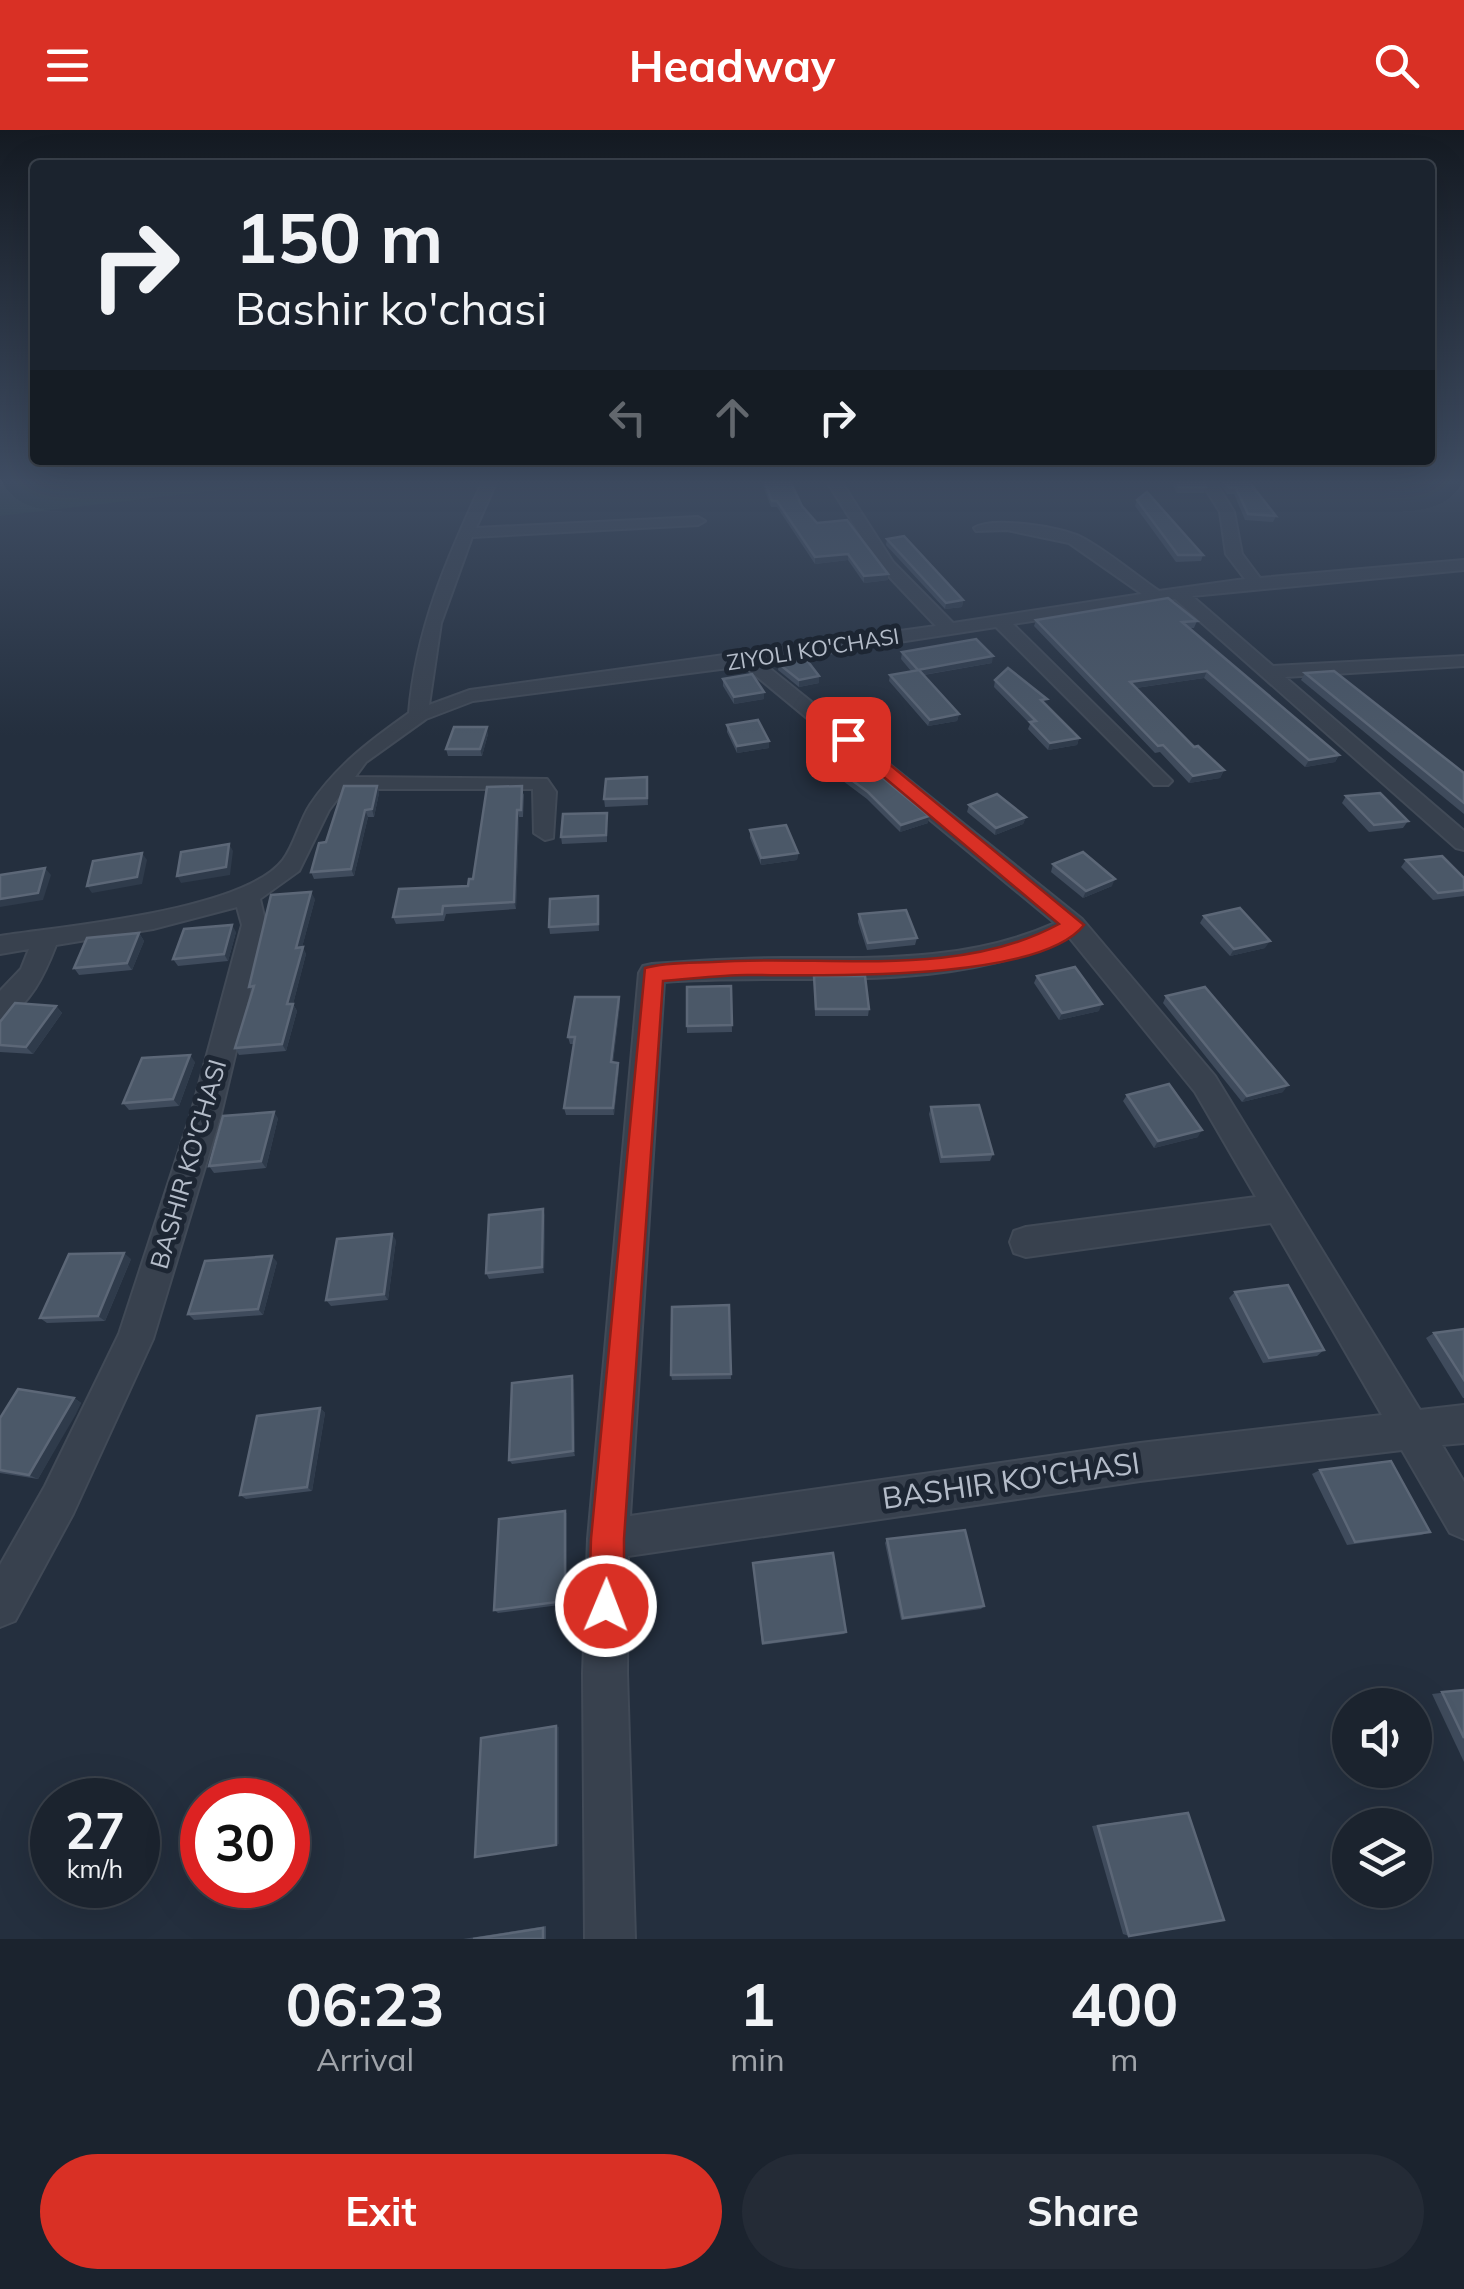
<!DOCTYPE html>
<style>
body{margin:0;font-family:Mulish,sans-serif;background:#242b36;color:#f1f3f6;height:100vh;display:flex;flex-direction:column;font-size:38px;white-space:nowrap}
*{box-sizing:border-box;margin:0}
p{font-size:32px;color:#a0a4aa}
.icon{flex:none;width:55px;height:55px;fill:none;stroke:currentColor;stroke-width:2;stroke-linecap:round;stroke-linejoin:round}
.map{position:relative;height:1809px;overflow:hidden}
.details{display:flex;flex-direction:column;background:#1b232e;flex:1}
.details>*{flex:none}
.hud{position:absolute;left:30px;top:30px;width:1405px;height:305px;border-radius:10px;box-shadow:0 10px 40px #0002,0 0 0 2px #39404a;background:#1b232e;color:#f1f3f6;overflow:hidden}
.fabs{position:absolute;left:1332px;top:1558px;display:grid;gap:20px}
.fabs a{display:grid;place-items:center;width:100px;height:100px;border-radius:50%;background:#1b232e;box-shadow:0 10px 40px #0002,0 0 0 2px #39404a;font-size:50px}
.speed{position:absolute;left:30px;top:1648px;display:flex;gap:20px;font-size:50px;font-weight:700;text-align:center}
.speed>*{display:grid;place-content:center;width:130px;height:130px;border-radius:50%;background:#1b232e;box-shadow:0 10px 40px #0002,0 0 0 2px #39404a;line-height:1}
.speed small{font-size:25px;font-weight:400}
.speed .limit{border:15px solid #d22;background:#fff;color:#111}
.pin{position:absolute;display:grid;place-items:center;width:85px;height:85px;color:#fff;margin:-42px;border-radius:20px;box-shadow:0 5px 15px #0006}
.me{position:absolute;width:110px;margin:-55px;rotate:1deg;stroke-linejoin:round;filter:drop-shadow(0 0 8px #0008)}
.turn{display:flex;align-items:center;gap:35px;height:210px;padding:0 40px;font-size:45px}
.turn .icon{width:130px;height:130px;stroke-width:2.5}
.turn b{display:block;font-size:70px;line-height:85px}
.lanes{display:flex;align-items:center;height:95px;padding:0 40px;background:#0003;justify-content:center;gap:50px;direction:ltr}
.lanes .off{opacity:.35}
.eta{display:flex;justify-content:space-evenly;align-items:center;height:170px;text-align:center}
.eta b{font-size:60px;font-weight:700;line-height:70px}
.primary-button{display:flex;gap:20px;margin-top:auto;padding:20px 40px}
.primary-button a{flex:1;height:115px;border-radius:60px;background:#d93025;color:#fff;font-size:40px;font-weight:700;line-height:115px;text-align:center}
.primary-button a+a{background:#242b36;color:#f1f3f6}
header{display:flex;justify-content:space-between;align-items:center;height:130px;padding:0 40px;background:#d93025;color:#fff;font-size:45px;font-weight:700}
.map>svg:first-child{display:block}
</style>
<header><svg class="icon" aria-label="menu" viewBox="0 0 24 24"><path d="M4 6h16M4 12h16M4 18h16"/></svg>Headway<svg class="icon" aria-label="search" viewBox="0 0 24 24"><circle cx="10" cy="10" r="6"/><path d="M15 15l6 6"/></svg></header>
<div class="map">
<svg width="1464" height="1809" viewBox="0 0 1464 1809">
<rect width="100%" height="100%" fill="#242f3e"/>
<!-- green -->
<polygon fill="#263c3f" points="0,353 279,353 0,386"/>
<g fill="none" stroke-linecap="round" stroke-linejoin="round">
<defs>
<path id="minor" d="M 482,353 L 496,353 L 476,398 L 698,387 L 705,391 L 698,395 L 472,407 L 441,493 L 429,575 L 470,560 L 936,496 L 881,438 L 828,353 L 842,353 L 893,432 L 953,493 L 1142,464 L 1069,413 L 1007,400 L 976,401 L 974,398 C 992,386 1061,397 1081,407 C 1108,421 1134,444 1159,461 L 1245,449 L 1226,424 L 1220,382 L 1202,353 L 1216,353 L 1234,382 L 1242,424 L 1260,448 L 1464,430 L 1464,440 L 1192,466 L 1273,536 L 1464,526 L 1464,536 L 1285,547 L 1464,701 L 1464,720 L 1456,718 L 1175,469 L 1013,494 L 1168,647 L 1172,651 L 1168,655 L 1154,655 L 996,497 L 763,533 L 1082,789 L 1215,946 L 1420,1280 L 1464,1275 L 1464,1313 L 1442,1315 L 1464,1352 L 1464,1409 L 1450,1403 L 1402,1320 L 1140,1351 L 628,1426 L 627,1543 L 635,1809 L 585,1809 L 583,1543 L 588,1409 L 639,843 L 643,836 L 652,834 C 696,831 739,828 783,828 C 876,828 968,832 1055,793 L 744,536 L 473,571 L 426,589 L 366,632 L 355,647 L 547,649 L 556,662 L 553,708 L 545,710 L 534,703 L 533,659 L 345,659 L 329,680 L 299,741 L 260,769 L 266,795 L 221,984 L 153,1209 L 73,1384 L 15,1491 L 0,1497 L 0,1435 L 45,1356 L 119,1204 L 191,984 L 242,795 L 237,777 L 153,799 L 56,815 C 46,841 29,880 0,889 L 0,861 L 21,839 L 29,819 L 0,824 L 0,806 C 64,796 244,781 283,730 C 295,714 299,692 310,675 C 337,635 371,610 409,583 C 416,499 447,428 482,353 ZM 1069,807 L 1195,962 L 1256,1067 L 1026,1097 L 1014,1101 L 1010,1112 L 1014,1123 L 1026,1127 L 1271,1093 L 1382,1285 L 1140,1313 L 630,1386 L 664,852 C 799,842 944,866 1069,807 Z"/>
</defs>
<!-- minor casing -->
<use href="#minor" stroke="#414a57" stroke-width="4"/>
<!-- minor -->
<use href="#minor" fill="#38414e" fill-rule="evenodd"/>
</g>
<!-- wall -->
<g fill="#3f4b5c">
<polygon points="762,353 791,353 802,376 817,393 888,450 864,453 848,430 815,434 777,377 771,377"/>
<polygon points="1172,353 1205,353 1206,357 1204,363 1177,363"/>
<polygon points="1219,353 1250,353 1276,386 1273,392 1245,390 1234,364 1227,364"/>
<polygon points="1137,370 1203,425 1201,431 1176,432 1135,376"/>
<polygon points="887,409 963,470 962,477 945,479 886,415"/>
<polygon points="1036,490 1197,491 1194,498 1189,498 1339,625 1335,632 1305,637 1204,548 1136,558 1194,617 1224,640 1220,648 1189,653 1160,622 1155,623 1034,496"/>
<polygon points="902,522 992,533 924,545 959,584 957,591 928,596 889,551 890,545 911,541 901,529"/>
<polygon points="779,534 819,546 819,553 799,557 778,540"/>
<polygon points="1305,543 1464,643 1464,684 1301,550"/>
<polygon points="723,549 764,569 734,574 723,556"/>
<polygon points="995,550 1046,575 1079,608 1077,615 1048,620 1028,599 1030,594 994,557"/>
<polygon points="727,595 769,611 769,618 737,623 727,602"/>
<polygon points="488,604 482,626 448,626 446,619"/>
<polygon points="831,635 928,693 900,702 867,669 831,642"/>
<polygon points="647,647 648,675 605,677 604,669"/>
<polygon points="377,656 379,663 374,687 368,687 354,746 314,749 311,742"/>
<polygon points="524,663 523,687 519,687 516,779 446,784 444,791 396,794 393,787 468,756"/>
<polygon points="1346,666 1408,691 1403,698 1369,702 1342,673"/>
<polygon points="969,675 1026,687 1023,694 995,705 967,682"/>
<polygon points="607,683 607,712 562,714 561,707"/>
<polygon points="750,700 798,723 797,730 761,735 750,708"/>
<polygon points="1406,730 1464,748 1464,766 1433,770 1401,737"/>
<polygon points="1053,734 1112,756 1083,768 1051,742"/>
<polygon points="598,766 599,801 550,804 549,797"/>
<polygon points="315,769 302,817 306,824 293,874 297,881 286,921 239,925 235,918 252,862 249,857"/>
<polygon points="859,784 917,808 915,815 867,820 858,792"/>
<polygon points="1204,786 1265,818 1230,826 1200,793"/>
<polygon points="236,802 228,831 178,836 173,829"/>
<polygon points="139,803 144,811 132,840 79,845 74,838"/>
<polygon points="814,846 869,879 868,886 815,886"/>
<polygon points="1037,846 1099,881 1059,890 1034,853"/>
<polygon points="731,856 732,902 687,903 687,857"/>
<polygon points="1166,866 1283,962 1242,972 1163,873"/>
<polygon points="619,867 620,874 613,933 618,933 619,939 614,985 566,985 564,978 574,914 570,914 568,907"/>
<polygon points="56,876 62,883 33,924 0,922 0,892"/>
<polygon points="195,932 179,976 129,980 123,973"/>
<polygon points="1127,965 1198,1007 1154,1018 1123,971"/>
<polygon points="931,977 993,1024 990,1031 940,1033 929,984"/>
<polygon points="278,988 266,1038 214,1043 209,1036"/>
<polygon points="545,1085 544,1143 489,1149 486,1143"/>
<polygon points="396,1110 388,1170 331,1176 326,1170"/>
<polygon points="131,1129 105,1191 47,1193 40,1188"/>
<polygon points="277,1132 263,1185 194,1190 188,1184"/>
<polygon points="1235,1162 1324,1220 1317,1226 1263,1233 1229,1168"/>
<polygon points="729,1175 731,1249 672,1250 671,1245"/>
<polygon points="1464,1199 1464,1268 1463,1268 1426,1208 1434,1203"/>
<polygon points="572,1246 574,1251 575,1326 512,1334 509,1330"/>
<polygon points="74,1268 81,1273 38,1349 0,1343 0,1288"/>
<polygon points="320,1278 325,1283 312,1361 246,1369 240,1365"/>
<polygon points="1320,1340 1430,1402 1421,1405 1347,1415 1312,1344"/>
<polygon points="565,1381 567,1384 567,1474 498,1483 494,1480"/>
<polygon points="887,1409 984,1476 981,1479 901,1490 885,1413"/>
<polygon points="753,1436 846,1502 844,1504 762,1515"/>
<polygon points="1464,1560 1464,1632 1432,1564"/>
<polygon points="1181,1683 1188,1683 1129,1806 1123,1804 1092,1696"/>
<polygon points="546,1796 546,1809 463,1809"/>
</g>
<!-- shaded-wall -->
<g fill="#2f3b4b">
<polygon points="848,424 848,430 815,434 815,427"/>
<polygon points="888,444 888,450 864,453 864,446"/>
<polygon points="963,470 962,477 945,479 946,473"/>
<polygon points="993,526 992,533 916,546 918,540"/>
<polygon points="1207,541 1204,548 1128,559 1130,552"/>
<polygon points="819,546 819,553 799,557 799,550"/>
<polygon points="764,562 764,569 734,574 734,567"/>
<polygon points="959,584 957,591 928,596 930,590"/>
<polygon points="487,597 488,604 482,626 480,619"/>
<polygon points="1079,608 1077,615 1048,620 1050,613"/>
<polygon points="769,611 769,618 737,623 737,616"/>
<polygon points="1339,625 1335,632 1305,637 1309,630"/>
<polygon points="1224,640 1220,648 1189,653 1193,646"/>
<polygon points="377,656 379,663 374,687 372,679"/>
<polygon points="365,680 368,687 354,746 351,739"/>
<polygon points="517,680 519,687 516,779 514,772"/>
<polygon points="929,686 928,693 900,702 901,695"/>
<polygon points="1026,687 1023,694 995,705 996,698"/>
<polygon points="229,714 233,721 230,745 181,753 177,746"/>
<polygon points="142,723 147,730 142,754 92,763 87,756"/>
<polygon points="798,723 797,730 761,735 761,728"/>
<polygon points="45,738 51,745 43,770 0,777 0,769"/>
<polygon points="1115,749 1112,756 1083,768 1086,761"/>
<polygon points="311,762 315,769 300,825 296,818"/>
<polygon points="232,795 236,802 228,831 224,824"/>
<polygon points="139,803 144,811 132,840 127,833"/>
<polygon points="1270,811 1265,818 1230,826 1234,819"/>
<polygon points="303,817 306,824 293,874 297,881 286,921 282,914 287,874"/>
<polygon points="619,867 620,874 612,939 611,932"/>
<polygon points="1102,874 1099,881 1059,890 1062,883"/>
<polygon points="56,876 62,883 33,924 26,917"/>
<polygon points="190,925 195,932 179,976 173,969"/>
<polygon points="618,933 619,939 614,985 613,978"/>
<polygon points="1288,955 1283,962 1242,972 1247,966"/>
<polygon points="274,982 278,988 266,1038 261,1031"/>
<polygon points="1202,1000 1198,1007 1154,1018 1158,1011"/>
<polygon points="543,1079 545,1085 544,1143 542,1137"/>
<polygon points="392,1104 396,1110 388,1170 384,1164"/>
<polygon points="124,1123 131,1129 105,1191 98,1186"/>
<polygon points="272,1126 277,1132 263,1185 258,1179"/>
<polygon points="572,1246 574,1251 575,1326 573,1321"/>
<polygon points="74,1268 81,1273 76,1284 38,1349 29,1345"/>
<polygon points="320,1278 325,1283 312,1361 307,1357"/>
<polygon points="565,1381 567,1384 567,1474 565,1471"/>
<polygon points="556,1596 559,1597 559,1714 556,1715"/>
</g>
<!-- building -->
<g fill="#4b5868" stroke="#5c6777" stroke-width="2.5">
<polygon points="765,353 791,353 802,376 817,393 847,390 888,444 864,446 848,424 815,427 777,371 772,371"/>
<polygon points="1177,353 1205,353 1206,357 1179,357"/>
<polygon points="1225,353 1250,353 1276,386 1248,384 1236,358 1230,358"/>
<polygon points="1147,362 1203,425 1178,425 1137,370"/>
<polygon points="904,406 963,470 946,473 887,409"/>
<polygon points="1168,468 1197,491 1182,492 1339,625 1309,630 1207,541 1130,552 1194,617 1198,616 1224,640 1193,646 1163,615 1158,616 1036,490"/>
<polygon points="976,509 993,526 918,540 902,522"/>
<polygon points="806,529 819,546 799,550 779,534"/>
<polygon points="1008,538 1047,569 1041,570 1079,608 1050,613 1030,592 1036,591 995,550"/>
<polygon points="919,540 959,584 930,590 890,545"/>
<polygon points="1334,541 1464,643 1464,673 1305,543"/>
<polygon points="752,544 764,562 734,567 723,549"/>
<polygon points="758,590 769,611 737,616 727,595"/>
<polygon points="454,597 487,597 480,619 446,619"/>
<polygon points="855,625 929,686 901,695 868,662 831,635"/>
<polygon points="647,647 647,668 604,669 606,649"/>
<polygon points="344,656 377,656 372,679 365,680 351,739 311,742 319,713 326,712"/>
<polygon points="522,656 521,680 517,680 514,772 443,776 442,784 393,787 399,759 468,756 469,749 473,749 487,657"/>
<polygon points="1380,663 1408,691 1374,695 1346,666"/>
<polygon points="997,664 1026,687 996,698 969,675"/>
<polygon points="607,683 606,705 561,707 563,684"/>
<polygon points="786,695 798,723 761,728 750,700"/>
<polygon points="229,714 226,737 177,746 181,722"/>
<polygon points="1083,722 1115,749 1086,761 1053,734"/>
<polygon points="142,723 137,747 87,756 93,731"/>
<polygon points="1442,726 1464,748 1464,760 1438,763 1406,730"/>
<polygon points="45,738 38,763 0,769 0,745"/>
<polygon points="311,762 296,818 303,817 287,874 293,874 282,914 235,918 254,856 249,857 271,765"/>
<polygon points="598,766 598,794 549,797 550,769"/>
<polygon points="1240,778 1270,811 1234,819 1204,786"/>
<polygon points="906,780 917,808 868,813 859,784"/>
<polygon points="232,795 224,824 173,829 184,799"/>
<polygon points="139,803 127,833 74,838 87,808"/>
<polygon points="1075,837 1102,874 1062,883 1037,846"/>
<polygon points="814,846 865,846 869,879 816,879"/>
<polygon points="731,856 732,895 687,896 687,857"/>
<polygon points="1205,857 1288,955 1247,966 1166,866"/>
<polygon points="575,867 619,867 611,932 618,933 613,978 564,978 575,907 568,907"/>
<polygon points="15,873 56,876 26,917 0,915 0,892"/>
<polygon points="190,925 173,969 123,973 142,928"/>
<polygon points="1169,954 1202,1000 1158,1011 1127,965"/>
<polygon points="979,975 993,1024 942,1027 931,977"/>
<polygon points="274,982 261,1031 209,1036 223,986"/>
<polygon points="543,1079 542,1137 486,1143 489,1085"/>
<polygon points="392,1104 384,1164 326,1170 337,1109"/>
<polygon points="124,1123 98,1186 40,1188 69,1124"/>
<polygon points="272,1126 258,1179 188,1184 205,1131"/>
<polygon points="1288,1155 1324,1220 1269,1228 1235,1162"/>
<polygon points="729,1175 731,1244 671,1245 672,1177"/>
<polygon points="1464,1199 1464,1250 1434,1203"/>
<polygon points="572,1246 573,1321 509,1330 512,1253"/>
<polygon points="18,1259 74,1268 29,1345 0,1340 0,1288"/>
<polygon points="320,1278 307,1357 240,1365 257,1286"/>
<polygon points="1391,1331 1430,1402 1355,1412 1320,1340"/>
<polygon points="565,1381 565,1471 494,1480 499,1389"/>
<polygon points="965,1400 984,1476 903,1488 887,1409"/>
<polygon points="833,1423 846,1502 763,1513 753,1433"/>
<polygon points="1464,1560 1464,1608 1442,1562"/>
<polygon points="556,1596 556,1715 475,1727 481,1608"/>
<polygon points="1188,1683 1224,1790 1129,1806 1098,1696"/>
<polygon points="543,1798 543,1809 473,1809"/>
</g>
<!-- sky -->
<linearGradient id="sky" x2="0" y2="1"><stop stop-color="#141a22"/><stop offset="0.58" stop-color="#3f4d63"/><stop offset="1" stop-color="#3f4d63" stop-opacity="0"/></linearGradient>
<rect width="1464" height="606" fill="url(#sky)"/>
<!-- route -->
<path fill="#d93025" stroke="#8d1f18" stroke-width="2.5" d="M 842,605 L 854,605 L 1084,795 C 1038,853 819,845 747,845 C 719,845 691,849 663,851 L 624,1409 L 624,1476 L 619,1488 L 606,1493 L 594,1488 L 589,1476 L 591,1409 L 645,838 C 666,832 691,833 713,832 C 825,824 956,850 1059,794 L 842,612 Z"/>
<g text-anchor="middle" stroke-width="10" stroke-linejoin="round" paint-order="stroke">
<!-- far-street labels -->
<g font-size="22" fill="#b4bcc9" stroke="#1d2633">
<text transform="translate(813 519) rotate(-9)" y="8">ZIYOLI KO'CHASI</text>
</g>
<!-- street labels -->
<g font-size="25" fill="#b4bcc9" stroke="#1d2633">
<text transform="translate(188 1034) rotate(-74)" y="9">BASHIR KO'CHASI</text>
</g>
<!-- near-street labels -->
<g font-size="30" fill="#b4bcc9" stroke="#1d2633">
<text transform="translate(1011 1351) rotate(-8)" y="10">BASHIR KO'CHASI</text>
</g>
</g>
</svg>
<div class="fabs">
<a><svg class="icon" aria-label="sound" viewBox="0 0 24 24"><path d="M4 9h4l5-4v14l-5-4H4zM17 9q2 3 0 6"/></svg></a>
<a><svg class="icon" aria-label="layers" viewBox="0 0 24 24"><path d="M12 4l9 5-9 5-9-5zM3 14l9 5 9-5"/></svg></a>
</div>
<div class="speed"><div>27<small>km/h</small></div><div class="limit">30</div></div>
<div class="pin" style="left:848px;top:609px;background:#d93025"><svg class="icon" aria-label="arrive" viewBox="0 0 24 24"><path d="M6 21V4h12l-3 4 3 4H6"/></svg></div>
<svg class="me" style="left:606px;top:1476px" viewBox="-20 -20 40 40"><circle r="17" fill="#d93025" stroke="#fff" stroke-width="3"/><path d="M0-11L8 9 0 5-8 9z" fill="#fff"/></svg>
<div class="hud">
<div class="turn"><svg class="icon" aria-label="right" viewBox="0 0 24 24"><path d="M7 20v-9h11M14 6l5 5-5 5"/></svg><div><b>150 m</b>Bashir ko'chasi</div></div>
<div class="lanes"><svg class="icon off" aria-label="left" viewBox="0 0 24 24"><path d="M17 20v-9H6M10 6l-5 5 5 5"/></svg><svg class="icon off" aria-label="ahead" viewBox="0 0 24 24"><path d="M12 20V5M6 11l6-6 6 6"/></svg><svg class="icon" aria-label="right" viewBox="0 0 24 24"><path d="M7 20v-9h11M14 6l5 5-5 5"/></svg></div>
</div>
</div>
<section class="details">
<div class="eta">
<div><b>06:23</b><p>Arrival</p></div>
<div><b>1</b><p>min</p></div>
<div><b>400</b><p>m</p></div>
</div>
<div class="primary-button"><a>Exit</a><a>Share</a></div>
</section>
